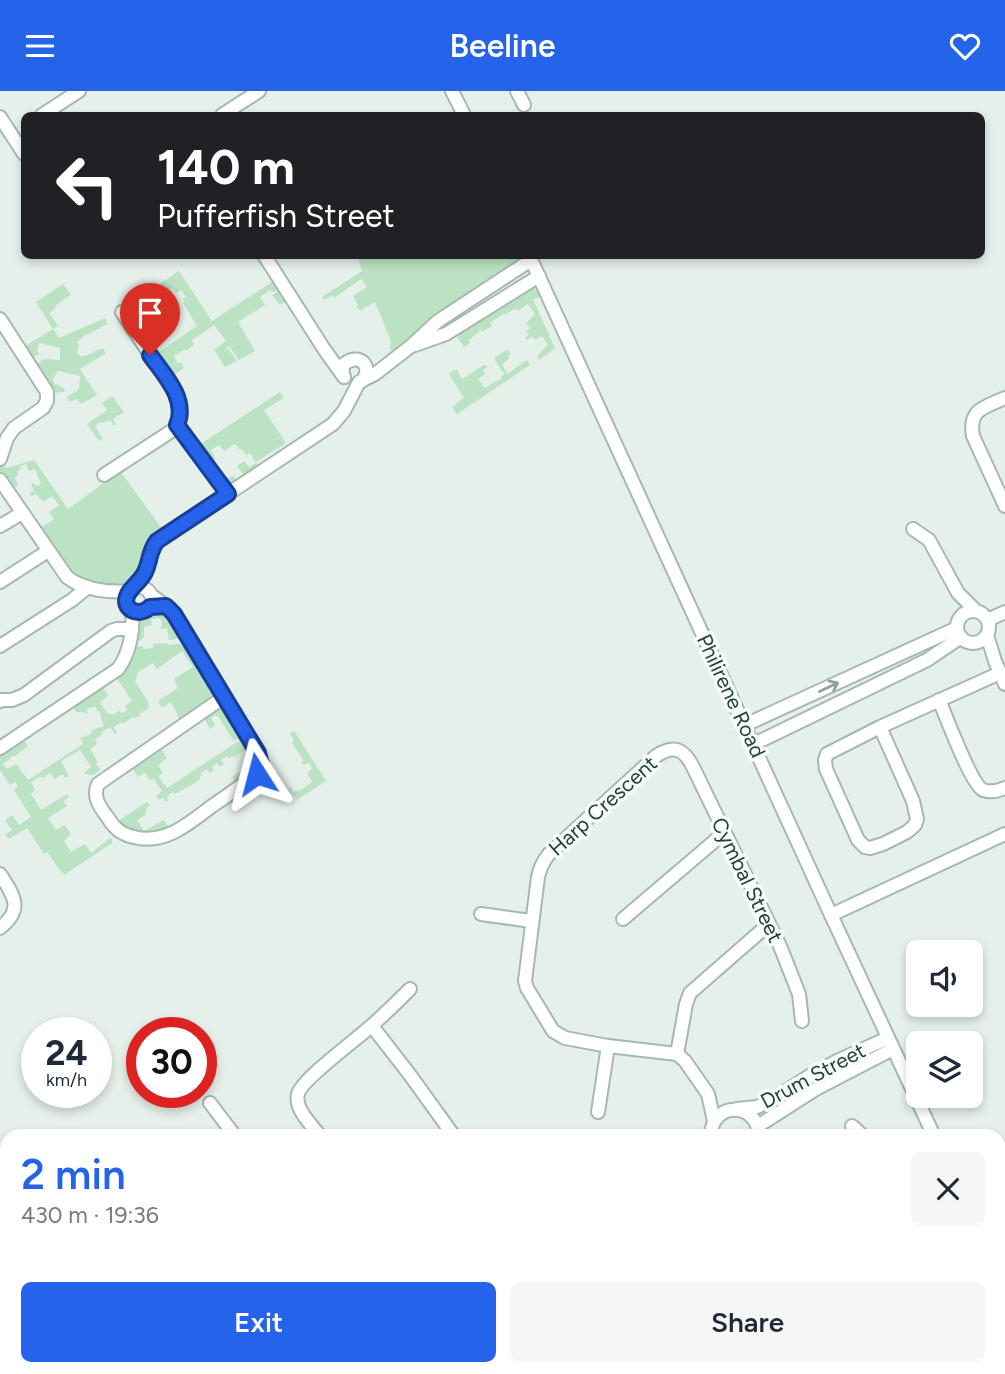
<!DOCTYPE html>
<meta charset="utf-8">
<style>
body{margin:0;font-family:Figtree,sans-serif;background:#f6f6f7;color:#1f2937;height:100vh;display:flex;flex-direction:column;font-size:26px;white-space:nowrap}
*{box-sizing:border-box;margin:0}
p{font-size:23px;color:#747a83}
.icon{flex:none;width:38px;height:38px;fill:none;stroke:currentColor;stroke-width:2;stroke-linecap:round;stroke-linejoin:round}
.map{position:relative;flex:1;overflow:hidden}
.sheet{position:absolute;left:0px;top:1038px;width:1006px;height:247px;display:flex;flex-direction:column;background:#fff;border-radius:21px 21px 0 0;box-shadow:0 4px 10px #0003}
.sheet>*{flex:none}
.guide{position:absolute;left:21px;top:21px;width:964px;height:147px;border-radius:10px;box-shadow:0 4px 10px #0003;background:#202124;color:#fff;overflow:hidden}
.controls{position:absolute;left:906px;top:849px;display:grid;gap:14px}
.controls a{display:grid;place-items:center;width:77px;height:77px;border-radius:10px;background:#fff;box-shadow:0 4px 10px #0003;font-size:35px}
.speed{position:absolute;left:21px;top:926px;display:flex;gap:14px;font-size:35px;font-weight:700;text-align:center}
.speed>*{display:grid;place-content:center;width:91px;height:91px;border-radius:50%;background:#fff;box-shadow:0 4px 10px #0003;line-height:1}
.speed small{font-size:18px;font-weight:400}
.speed .limit{border:10px solid #d22;background:#fff;color:#111}
.pin{position:absolute;display:grid;place-items:center;width:60px;height:60px;color:#fff;margin:-72px -30px;border-radius:50% 50% 50% 0;rotate:-45deg;box-shadow:0 0 7px #0007}
.pin .icon{rotate:45deg}
.me{position:absolute;width:77px;margin:-38px;rotate:351deg;stroke-linejoin:round;filter:drop-shadow(0 0 5px #0008)}
.turn{display:flex;align-items:center;gap:24px;height:147px;padding:0 21px;font-size:32px}
.turn .icon{width:91px;height:91px;stroke-width:2.5}
.turn b{display:block;font-size:49px;line-height:60px}
.round{display:grid;place-items:center;flex:none;width:74px;height:74px;border-radius:10px;background:#f6f6f7}
.summary{display:flex;align-items:center;justify-content:space-between;height:119px;padding:0 21px}
h1{font-size:42px;font-weight:600;line-height:52px;color:#2563eb}
.action{display:flex;gap:14px;margin-top:auto;padding:14px 21px}
.action a{flex:1;height:80px;border-radius:10px;background:#2563eb;color:#fff;font-size:28px;font-weight:600;line-height:80px;text-align:center}
.action a+a{background:#f6f6f7;color:#1f2937}
header{display:flex;justify-content:space-between;align-items:center;height:91px;padding:0 21px;background:#2563eb;color:#fff;font-size:32px;font-weight:600}
.map>svg:first-child{display:block}
</style>
<header><svg class="icon" aria-label="menu" viewBox="0 0 24 24"><path d="M4 6h16M4 12h16M4 18h16"/></svg>Beeline<svg class="icon" aria-label="heart" viewBox="0 0 24 24"><path d="M12 20l-8-8c-3-5 5-10 8-4 3-6 11-1 8 4z"/></svg></header>
<div class="map">
<svg width="1005" height="1283" viewBox="0 0 1005 1283">
<rect width="100%" height="100%" fill="#e5f0ea"/>
<!-- green -->
<g fill="#bbe3c3">
<polygon points="508,164 509,166 522,165 521,171 426,232 392,261 390,258 391,250 375,211 360,220 357,216 358,214 353,205 367,196 361,188 334,207 332,204 324,209 322,206 362,180 357,165"/>
<polygon points="179,180 212,230 275,189 288,209 280,214 272,204 277,201 276,200 272,201 270,199 260,206 265,214 238,231 255,260 239,269 229,255 222,261 228,257 237,270 225,276 214,259 226,250 214,234 192,249 194,254 187,259 185,258 174,265 178,273 181,271 184,277 172,285 157,262 197,235 183,212 184,211 183,208 186,206 181,199 176,202 172,197 149,212 154,220 147,225 156,238 151,241 155,246 145,252 134,229 135,219 130,212"/>
<polygon points="63,193 71,204 55,215 56,217 49,222 58,235 53,238 59,247 105,227 107,233 87,244 86,243 77,251 79,254 77,261 80,265 85,265 103,257 106,262 80,278 97,304 81,313 77,308 70,311 67,306 79,298 80,285 58,280 53,288 54,292 64,297 65,301 50,302 34,275 44,268 60,269 60,257 39,252 37,261 40,262 30,269 22,257 53,238 36,211"/>
<polygon points="531,197 537,199 541,206 533,208 555,257 539,269 537,265 548,254 542,245 535,249 532,246 526,249 526,246 529,244 526,240 530,237 526,232 535,223 528,213 518,220 516,217 504,224 501,220 502,224 490,232 492,235 482,241 477,235 480,240 469,249 470,252 464,256 455,242"/>
<polygon points="507,259 511,262 508,265 509,268 502,273 507,283 527,269 530,274 457,323 452,316 464,307 449,283 457,278 462,288 484,274 486,274 487,276 483,279 485,283 478,288 485,297 502,287 501,286 504,283 495,269 495,266"/>
<polygon points="280,301 284,307 264,319 286,352 256,371 259,376 244,385 237,375 244,370 249,376 256,372 250,362 246,364 242,358 240,359 235,353 224,360 219,354 211,359 215,367 210,371 221,386 226,388 233,385 238,391 232,393 226,393 196,356"/>
<polygon points="112,305 124,321 113,328 116,333 114,335 110,329 102,332 101,331 95,335 103,348 99,350 87,333 107,319 102,312"/>
<path d="M 34,369 L 68,418 L 120,380 L 163,439 C 143,459 143,461 137,489 L 119,498 L 71,486 L 37,439 L 54,428 L 49,421 L 59,414 L 52,405 L 43,411 L 36,403 L 31,405 L 30,402 L 34,400 L 31,393 L 34,392 L 36,395 L 41,393 L 35,378 L 29,380 L 26,373 L 20,375 L 21,378 L 17,381 L 18,384 L 15,386 L 18,395 L 10,398 L 0,383 L 0,374 L 7,377 Z"/>
<polygon points="158,517 166,521 183,547 169,549 167,537 161,538 162,531 160,527 152,528 151,531 152,534 144,536 144,546 142,547 142,549 134,550 138,527 151,518"/>
<polygon points="167,552 168,554 186,552 212,596 213,605 211,610 181,631 177,625 178,624 171,611 162,617 158,610 178,597 174,588 193,576 182,560 157,578 153,572 138,581 135,591 149,612 148,614 149,617 140,622 141,624 135,627 133,626 122,633 121,631 114,636 117,642 115,643 110,636 102,641 102,643 95,649 97,653 90,658 98,671 96,673 100,679 93,684 85,683 84,682 91,676 80,659 61,670 69,685 66,687 62,683 55,688 50,682 43,687 41,685 31,691 35,699 31,703 41,719 67,703 69,706 63,710 67,715 48,727 56,739 65,734 71,743 64,750 71,761 85,753 91,762 110,747 112,748 112,752 64,784 63,781 62,782 47,761 44,763 27,737 9,748 5,744 12,739 5,729 12,724 19,734 31,726 14,699 18,696 15,691 10,694 0,679 0,661 23,648 28,655 15,665 10,666 11,667 3,673 7,678 16,673 28,689 83,653 80,647 91,643 92,639 104,635 99,620 97,620 95,615 87,618 87,623 82,621 76,621 72,615 101,594 108,604 100,612 108,623 111,622 112,624 119,620 121,622 127,619 125,615 132,610 115,585 132,556 143,555 143,558 153,557 153,553"/>
<path d="M 219,616 L 225,619 L 252,661 L 256,677 L 236,692 L 232,686 L 250,674 L 251,670 L 245,659 L 234,666 L 232,665 L 229,667 L 227,665 L 221,669 L 224,673 L 220,676 L 217,672 L 211,676 L 214,679 L 210,682 L 207,678 L 201,682 L 202,684 L 199,687 L 200,689 C 191,694 183,699 175,703 L 173,701 L 167,705 L 169,709 L 166,711 L 163,707 L 159,709 L 156,705 L 162,700 L 154,688 L 150,689 L 145,682 L 138,686 L 133,678 L 162,659 L 167,667 L 158,674 L 163,682 L 158,685 L 167,697 L 239,650 L 238,648 L 234,650 L 218,625 L 215,624 L 211,627 L 215,634 L 210,638 L 204,627 Z"/>
<polygon points="294,640 326,690 297,709 289,697 290,696 293,701 297,699 299,700 310,693 312,690 307,683 312,677 309,672 304,674 301,671 304,670 292,652 294,650 290,642"/>
<polygon points="147,711 150,715 146,717 147,720 145,722 146,724 137,729 144,740 164,729 169,737 169,739 139,743 115,732"/>
</g>
<g fill="none" stroke-linecap="round" stroke-linejoin="round">
<defs>
<g id="minor">
<polyline points="452,0 464,24"/>
<polyline points="517,0 524,14"/>
<polyline points="42,24 79,0"/>
<polyline points="222,24 259,0"/>
<polyline points="0,26 24,63"/>
<polyline points="264,164 324,258 344,286"/>
<polyline points="529,164 831,824 934,1045"/>
<polyline points="0,228 47,301 47,310 43,317 14,337 7,347 0,368"/>
<polyline points="415,254 446,243 539,185"/>
<path d="M 344,286 L 342,282 L 344,273 C 359,261 374,275 362,290"/>
<polyline points="363,289 375,283 411,255 438,230 531,169"/>
<path d="M 1005,307 C 985,316 968,318 973,345 L 1005,415"/>
<polyline points="177,334 228,403"/>
<polyline points="104,384 173,339 177,334 180,325 178,306 122,221"/>
<path d="M 0,389 L 67,486 C 83,499 110,502 130,500"/>
<polyline points="0,435 22,422"/>
<polyline points="913,438 929,449 958,502 976,520"/>
<polyline points="0,491 48,460"/>
<circle cx="139" cy="509" r="13"/>
<polyline points="134,498 145,482 150,462 157,450 333,333 344,320 359,291"/>
<path d="M 151,504 L 171,519 L 180,532 L 258,662 L 261,673 L 257,683 C 242,694 227,705 212,715 C 188,733 165,754 134,746 C 121,743 115,738 108,727 C 100,716 92,706 98,693 L 224,606"/>
<circle cx="973" cy="536" r="16"/>
<polyline points="988,529 1005,521"/>
<polyline points="987,544 995,570 1005,593"/>
<polyline points="0,555 72,509 88,496"/>
<path d="M 939,609 C 946,625 971,693 983,699 C 991,702 998,700 1005,697"/>
<polyline points="0,610 2,609 12,609 24,604 111,540 117,538 132,538"/>
<polyline points="745,634 957,537"/>
<polyline points="880,636 913,710 917,728 915,734 907,741 883,753 870,757 865,756 858,749 826,678 825,669 827,663 880,636 1000,582"/>
<polyline points="754,653 927,569 961,546"/>
<path d="M 0,657 L 118,578 C 130,562 134,538 132,519"/>
<path d="M 0,783 C 14,805 24,818 0,837"/>
<polyline points="481,823 531,830"/>
<polyline points="831,824 1005,743"/>
<polyline points="623,828 724,742"/>
<polyline points="372,935 410,984 454,1045"/>
<path d="M 677,963 L 608,955 L 565,947 L 553,940 L 527,897 L 525,890 L 538,786 C 540,777 543,770 549,763 L 656,665 C 674,653 684,658 693,676 L 780,855 L 799,903 L 802,930"/>
<polyline points="677,963 686,913 690,902 769,833"/>
<polyline points="677,963 685,970 708,1003 714,1030"/>
<polyline points="210,1012 235,1045"/>
<polyline points="737,1018 757,1016 772,1009 811,984 837,970 888,947"/>
<polyline points="598,1021 608,955"/>
<polyline points="758,1035 816,998 893,958"/>
<polyline points="852,1035 863,1045"/>
<path d="M 320,1045 C 312,1034 294,1018 298,1003 C 301,989 357,948 370,936 C 384,924 397,911 410,898"/>
<path d="M 711,1045 C 711,1010 758,1010 759,1045"/>
<polyline points="999,1184 1005,1196"/>
<polyline points="0,1252 7,1254"/>
<polyline points="193,1278 197,1283"/>
<polyline points="375,1278 380,1283"/>
<polyline points="573,1278 577,1283"/>
<polyline points="631,1278 636,1283"/>
<polyline points="759,1278 762,1283"/>
<polyline points="974,1278 976,1283"/>
<polyline points="32,1283 34,1278"/>
<polyline points="100,1283 106,1278"/>
<polyline points="358,1283 363,1278"/>
<polyline points="407,1283 412,1278"/>
<polyline points="601,1283 609,1278"/>
<polyline points="890,1283 902,1278"/>
</g>
</defs>
<!-- minor casing -->
<use href="#minor" stroke="#a6b9b1" stroke-width="16"/>
<!-- minor -->
<use href="#minor" stroke="#fff" stroke-width="12"/>
</g>
<!-- one-way arrows -->
<defs><path id="oneway-shaft" d="M-6 0H5M1.5-3L5.5 0L1.5 3" fill="none" stroke-width="1.6" stroke-linecap="round" stroke-linejoin="round" transform="scale(1.75)"/></defs>
<use stroke="#90a29c" href="#oneway-shaft" transform="translate(829 596) rotate(-26)"/>
<g fill="none" stroke-linecap="round" stroke-linejoin="round">
<defs>
<path id="route" d="M 150,264 C 164,284 188,308 177,334 L 228,403 L 157,450 C 149,460 150,471 145,481 C 141,490 132,495 128,503 C 120,518 139,527 150,516 L 166,515 L 174,523 L 258,662 L 261,673 L 257,683"/>
</defs>
<!-- route casing -->
<use href="#route" stroke="#184099" stroke-width="18"/>
<!-- route -->
<use href="#route" stroke="#2563eb" stroke-width="12"/>
</g>
<g text-anchor="middle" stroke-width="7" stroke-linejoin="round" paint-order="stroke">
<!-- street labels -->
<g font-size="21" fill="#214438" stroke="#f6fbf8">
<text transform="translate(731 605) rotate(65)" y="7">Philirene Road</text>
<text transform="translate(603 715) rotate(-42)" y="7">Harp Crescent</text>
<text transform="translate(747 789) rotate(64)" y="7">Cymbal Street</text>
<text transform="translate(813 985) rotate(-28)" y="7">Drum Street</text>
</g>
</g>
</svg>
<div class="controls">
<a><svg class="icon" aria-label="sound" viewBox="0 0 24 24"><path d="M4 9h4l5-4v14l-5-4H4zM17 9q2 3 0 6"/></svg></a>
<a><svg class="icon" aria-label="layers" viewBox="0 0 24 24"><path d="M12 4l9 5-9 5-9-5zM3 14l9 5 9-5"/></svg></a>
</div>
<div class="speed"><div>24<small>km/h</small></div><div class="limit">30</div></div>
<div class="pin" style="left:150px;top:264px;background:#d93025"><svg class="icon" aria-label="arrive" viewBox="0 0 24 24"><path d="M6 21V4h12l-3 4 3 4H6"/></svg></div>
<svg class="me" style="left:257px;top:683px" viewBox="-20 -20 40 40"><path d="M0-17L14 15 0 8-14 15z" fill="#2563eb" stroke="#fff" stroke-width="4"/></svg>
<div class="guide">
<div class="turn"><svg class="icon" aria-label="left" viewBox="0 0 24 24"><path d="M17 20v-9H6M10 6l-5 5 5 5"/></svg><div><b>140 m</b>Pufferfish Street</div></div>
</div>
<section class="sheet">
<div class="summary"><div><h1>2 min</h1><p>430 m · 19:36</p></div><a class="round"><svg class="icon" aria-label="close" viewBox="0 0 24 24"><path d="M6 6l12 12M18 6L6 18"/></svg></a></div>
<div class="action"><a>Exit</a><a>Share</a></div>
</section>
</div>
